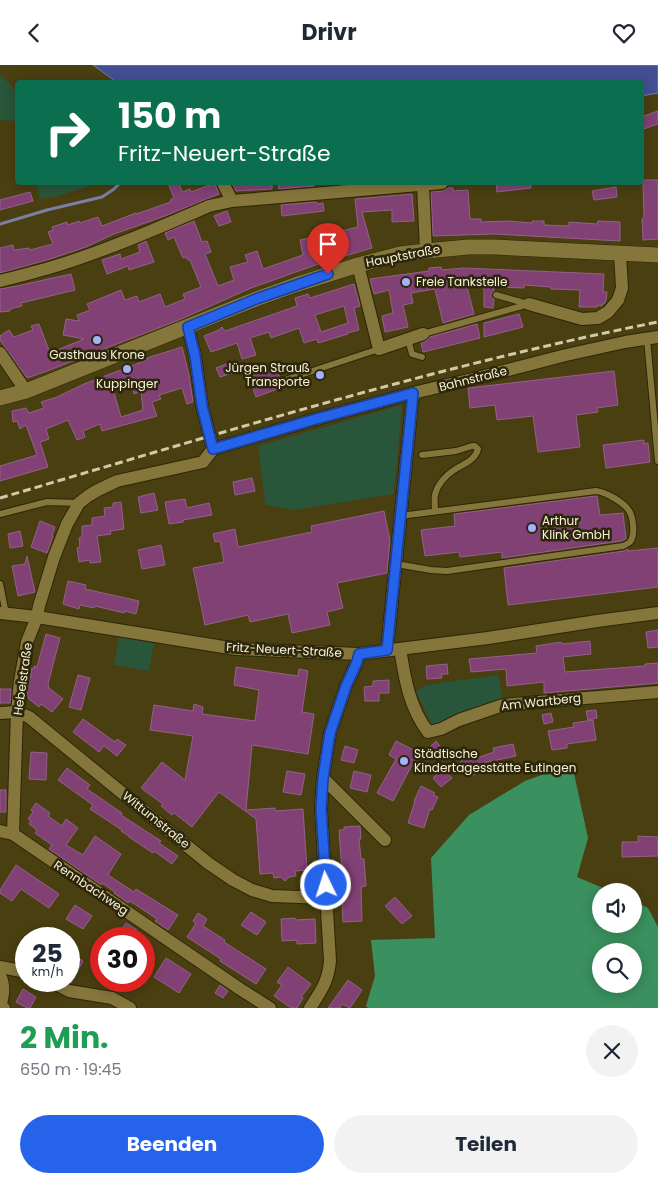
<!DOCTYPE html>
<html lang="de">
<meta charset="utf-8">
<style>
body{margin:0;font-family:Poppins,sans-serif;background:#f2f2f3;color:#1f2937;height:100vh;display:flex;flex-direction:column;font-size:19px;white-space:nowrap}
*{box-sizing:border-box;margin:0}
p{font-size:16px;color:#747a83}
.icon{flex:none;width:28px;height:28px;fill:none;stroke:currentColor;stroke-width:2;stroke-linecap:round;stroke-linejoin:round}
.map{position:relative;height:943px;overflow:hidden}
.panel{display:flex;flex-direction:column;background:#fff;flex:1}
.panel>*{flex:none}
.top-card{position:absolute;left:15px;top:15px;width:629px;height:105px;border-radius:5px;box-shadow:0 2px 12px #0003;background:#0b6e4f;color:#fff;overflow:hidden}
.controls{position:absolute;left:592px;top:818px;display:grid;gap:10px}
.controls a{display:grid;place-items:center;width:50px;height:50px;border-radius:50%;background:#fff;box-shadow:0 2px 12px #0003;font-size:25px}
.speed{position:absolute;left:15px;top:862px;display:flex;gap:10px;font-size:25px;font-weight:700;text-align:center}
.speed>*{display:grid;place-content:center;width:65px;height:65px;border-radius:50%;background:#fff;box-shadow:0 2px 12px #0003;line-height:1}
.speed small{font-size:12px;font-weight:400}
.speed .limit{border:8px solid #d22;background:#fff;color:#111}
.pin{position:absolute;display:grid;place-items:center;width:42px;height:42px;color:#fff;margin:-51px -21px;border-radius:50% 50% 50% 0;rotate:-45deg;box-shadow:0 0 5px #0007}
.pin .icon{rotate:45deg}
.me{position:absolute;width:55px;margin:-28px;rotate:356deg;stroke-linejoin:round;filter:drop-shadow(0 0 4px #0008)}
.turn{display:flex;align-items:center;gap:18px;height:105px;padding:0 20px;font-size:22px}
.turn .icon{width:65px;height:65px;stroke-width:2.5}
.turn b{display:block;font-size:35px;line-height:42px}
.round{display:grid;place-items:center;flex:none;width:52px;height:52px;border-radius:26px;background:#f2f2f3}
.overview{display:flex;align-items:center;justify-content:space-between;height:85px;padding:0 20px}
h1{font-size:30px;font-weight:700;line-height:38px;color:#1e9e55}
.button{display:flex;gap:10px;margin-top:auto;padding:10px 20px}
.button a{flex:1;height:58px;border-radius:30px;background:#2563eb;color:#fff;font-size:20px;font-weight:700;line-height:58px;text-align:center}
.button a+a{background:#f2f2f3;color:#1f2937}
header{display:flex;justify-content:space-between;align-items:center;height:65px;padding:0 20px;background:#fff;font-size:22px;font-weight:700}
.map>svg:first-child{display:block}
</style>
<header><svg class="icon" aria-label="back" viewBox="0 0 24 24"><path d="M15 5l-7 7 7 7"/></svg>Drivr<svg class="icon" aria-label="heart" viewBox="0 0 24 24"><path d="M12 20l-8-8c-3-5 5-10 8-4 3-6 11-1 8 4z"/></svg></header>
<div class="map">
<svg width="658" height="943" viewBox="0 0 658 943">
<rect width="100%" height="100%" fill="#4a3f11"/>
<!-- green -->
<g fill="#29553a">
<path d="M 0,10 C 21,28 18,30 17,56 L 0,55 Z"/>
<polygon points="36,118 99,118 58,131 40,134"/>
<polygon points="402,340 394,429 293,445 265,440 258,381"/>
<polygon points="119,572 154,578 149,606 114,600"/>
<polygon points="498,610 503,635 490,637 432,661 416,626 426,620"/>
</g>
<!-- forest -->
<path fill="#3a905e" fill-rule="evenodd" d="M 572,699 L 588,773 L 577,812 L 610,826 L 601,826 L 601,859 L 634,859 L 634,836 L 648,843 L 658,862 L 658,943 L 368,943 L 366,941 L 375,911 L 371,875 L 435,873 L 431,793 L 469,750 L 525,716 ZM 601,886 L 634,886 L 634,919 L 601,919 Z"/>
<!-- water -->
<polygon fill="#444e93" stroke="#7a7fa6" points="93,0 658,0 658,28 641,31 641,18 118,18"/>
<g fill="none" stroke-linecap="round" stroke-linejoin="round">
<!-- stream -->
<polyline stroke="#7a7fa6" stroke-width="3" points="0,159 47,145 102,132 114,124 120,118"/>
</g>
<!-- building -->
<g fill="#824175" stroke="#926287" fill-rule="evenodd">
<polygon points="658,46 658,59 641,65 641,52"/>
<polygon points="643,115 658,115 658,174 643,175 642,154 644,153"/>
<polygon points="168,118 179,118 182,127 190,124 191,127 215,118 219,129 165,151 114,169 86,182 50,194 0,208 0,183 13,180 14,185 29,183 30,185 53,179 48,167 53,165 52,162 67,157 68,160 79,156 80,158 98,152 102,161 136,148 136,149 171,137 170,135 174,133"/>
<polygon points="232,118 272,118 272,124 236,126"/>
<polygon points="278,118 314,118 314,121 279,124"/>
<polygon points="496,118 530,118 531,123 497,127"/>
<polygon points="616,122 617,132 594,135 592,126"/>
<polygon points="448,123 453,123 453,126 468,125 470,154 481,154 481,157 508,156 532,158 532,156 544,156 544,160 569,161 569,157 597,159 598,156 620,157 620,176 494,169 433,171 431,127 443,126"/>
<polygon points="30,127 33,136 0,145 0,135"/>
<polygon points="412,129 414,156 392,157 392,145 362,147 372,183 321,198 251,223 179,255 47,306 27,313 0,275 0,271 9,265 14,272 33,265 31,261 39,259 50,288 84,274 63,270 66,254 79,256 77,250 90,245 87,239 121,225 125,235 137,231 139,237 160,229 165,242 185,234 183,229 201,222 190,195 188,195 186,192 183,193 174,172 168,175 165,168 194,156 202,177 207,176 211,187 205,189 218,221 234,215 230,202 248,197 245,190 257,186 263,204 303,190 300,175 314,172 317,186 336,180 333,168 358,162 355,134"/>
<polygon points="316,137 317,139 323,138 324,146 282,151 281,140"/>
<polygon points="227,146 231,157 219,161 214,151"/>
<polygon points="146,176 154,197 129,205 128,201 107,209 102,195 120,189 121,194 140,187 138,180"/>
<polygon points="441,202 442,205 463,203 604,209 603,227 607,227 606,236 604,239 602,239 602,241 597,240 597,242 579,242 580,225 551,224 551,222 524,220 524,223 494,222 494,226 491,229 491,232 494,234 493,243 484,242 484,218 466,218 474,249 443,258 435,224 411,228 413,238 403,240 408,262 385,267 382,251 393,248 389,225 374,229 370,214 429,206 429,203"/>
<polygon points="71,209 75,225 21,238 22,241 10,244 10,246 0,247 0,224 17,221"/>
<path d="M 354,219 L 360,241 L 354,243 L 359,265 L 347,268 L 348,269 L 318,278 L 317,274 L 304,278 L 299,263 L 271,273 L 269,267 L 250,273 L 256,290 L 242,294 L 237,278 L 211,287 L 204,271 L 219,265 L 222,262 L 225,266 L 297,241 L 295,233 L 308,229 L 310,233 ZM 344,241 L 348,258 L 321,267 L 315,250 Z"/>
<polygon points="519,249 523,262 484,272 484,258"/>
<polygon points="477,259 480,273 423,287 421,278 426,276 430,272"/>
<path d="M 182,282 L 189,310 L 193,337 L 187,339 L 182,323 L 159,330 L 161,334 L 152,337 L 157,351 L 102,366 L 100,359 L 83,366 L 85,372 L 77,375 L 68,355 L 46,364 L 49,374 L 40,377 L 48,402 L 0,416 L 0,401 L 37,390 L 26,360 L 20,364 L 17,356 L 13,357 L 12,346 L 26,343 L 29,348 L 44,343 L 41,337 L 57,332 L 84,319 L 147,295 L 147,293 ZM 131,317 L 134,329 L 141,326 L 143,345 L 121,352 L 113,324 Z"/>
<polygon points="229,298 232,308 220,312 216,303"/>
<polygon points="276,302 280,313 280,317 283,322 256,332 249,312"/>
<polygon points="614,306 618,340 597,343 598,347 576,350 580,382 538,387 533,351 497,355 495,340 470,343 468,323"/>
<polygon points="644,375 644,379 648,378 650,397 606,403 603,380"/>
<polygon points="252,413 255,426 235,430 233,417"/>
<polygon points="154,428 158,445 141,448 138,432"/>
<polygon points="596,431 597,431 600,450 623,448 626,474 621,476 502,493 502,487 460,492 459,487 425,491 421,465 455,461 454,449"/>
<polygon points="185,434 187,443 209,438 212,450 183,455 183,457 169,459 165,437"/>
<polygon points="121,437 124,464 110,466 111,469 97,471 101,497 90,498 90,495 79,497 77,483 80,482 79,473 82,472 82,461 92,460 92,453 105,451 104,443 113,442 113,438"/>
<polygon points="384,446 390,475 387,508 337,518 343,543 327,547 330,560 292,568 288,549 250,557 248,550 205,560 193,503 224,497 220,476 215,477 213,469 235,464 238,482 312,467 311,461"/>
<polygon points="40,456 55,462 52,470 53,471 47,488 31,482"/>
<polygon points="20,466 23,481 10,483 8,469"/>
<polygon points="161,480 165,500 142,504 138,485"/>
<polygon points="658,483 658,522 508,540 504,503 624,486 628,484 628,486"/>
<polygon points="27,491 35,527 18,531 12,501 25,499"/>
<polygon points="68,516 86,520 85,524 139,536 136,549 125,546 124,548 95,541 94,543 80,540 79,544 63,539"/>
<polygon points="658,565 658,582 648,583 646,567"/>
<polygon points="46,569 60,573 48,619 49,623 63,634 52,647 41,639 39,642 29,634 27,628 29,613 30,614 32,603 35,604 34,601 37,602"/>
<polygon points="590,576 591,589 563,592 565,607 645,601 645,599 658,598 658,618 544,628 544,617 507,621 506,604 471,607 469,594 537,588 536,581 561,577 562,579"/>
<polygon points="447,599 448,609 441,609 442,613 427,614 426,601"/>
<polygon points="236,602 298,611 299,604 308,606 302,647 314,649 308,689 252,680 246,745 275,743 275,746 303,744 307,805 295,806 296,811 289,812 285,816 281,812 274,813 273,808 260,809 256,754 219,727 192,762 174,748 172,750 161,741 163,739 141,723 162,697 185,715 193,671 150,665 154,640 193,646 194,639 203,642 202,649 255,656 259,625 234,620"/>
<polygon points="78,610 90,613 81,645 69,642"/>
<polygon points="389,615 389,628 379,628 379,636 365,636 364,622 373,621 373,616"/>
<polygon points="0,624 11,624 10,638 0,638"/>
<polygon points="596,645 597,653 588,655 586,646"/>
<polygon points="551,648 553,657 544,659 542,650"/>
<polygon points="83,654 115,677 117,674 126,680 117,691 104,681 99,687 73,667"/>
<polygon points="593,655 596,675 567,679 567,683 552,685 548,666 574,662 573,658"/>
<polygon points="396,676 421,689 415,699 413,698 393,736 377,728 396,694 389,690"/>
<polygon points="436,676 442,684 436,689 430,682"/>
<polygon points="513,679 516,691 482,698 484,706 468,712 457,700 465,693 468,696 494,687 493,683"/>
<polygon points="345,681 358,685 354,698 341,695"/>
<polygon points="31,687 47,688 46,715 29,714"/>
<polygon points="67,703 90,720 87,724 122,748 121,750 161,776 159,778 178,791 172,799 154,786 153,788 129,772 129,771 121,766 122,765 90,744 93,740 58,715"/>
<polygon points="443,703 452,713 441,722 433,713"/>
<polygon points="287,706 305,709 301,730 283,727"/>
<polygon points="354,706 371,710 367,727 350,723"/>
<polygon points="421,721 435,728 433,730 438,732 432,745 430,744 424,763 408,758 415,736 414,736"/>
<rect x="0" y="725" width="6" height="22"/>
<polygon points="36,738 50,748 48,751 62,761 66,754 78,763 66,780 83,790 95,771 121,789 108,810 134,827 136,824 178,850 168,865 155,856 157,854 130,836 128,838 114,828 115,827 102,818 101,820 49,784 52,780 35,768 37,765 29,759 31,756 28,754 33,747 31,745"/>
<polygon points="360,761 361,774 359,774 361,794 364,794 366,821 361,822 362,856 343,857 342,837 344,837 339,765 344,765 344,762"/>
<polygon points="638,771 658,772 658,791 622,792 622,777 638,777"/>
<polygon points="16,800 59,829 49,843 21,824 12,836 0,828 0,825"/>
<polygon points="395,832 412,851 402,859 385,841"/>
<polygon points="75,840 92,851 83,864 66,854"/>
<polygon points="251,847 266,857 257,870 241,860"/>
<polygon points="198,848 207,854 203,861 225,875 224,877 266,904 256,919 220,896 221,894 187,872 196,858 193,856"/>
<polygon points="295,853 295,855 315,854 316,878 297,879 297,875 282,876 281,854"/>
<polygon points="126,858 137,865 131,874 120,867"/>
<polygon points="69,887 83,896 71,918 69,917"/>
<polygon points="166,893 191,909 179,928 154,912"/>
<polygon points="288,902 311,919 301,932 303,933 297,943 291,943 274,931 282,920 277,917"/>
<polygon points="348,915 362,925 350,943 342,939 340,943 328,943"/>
<polygon points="220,920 228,926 223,933 215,928"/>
<polygon points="23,924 36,932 30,943 27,943 16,937"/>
</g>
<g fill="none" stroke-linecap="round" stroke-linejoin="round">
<defs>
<g id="service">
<polyline points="496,230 528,239"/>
<polyline points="423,269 529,239"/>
<polyline points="408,274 412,289 422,292"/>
<polyline points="647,274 658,396"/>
<polyline points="285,315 379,284"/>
<path d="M 422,390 L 456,386 L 472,381 L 475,381 L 478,384 C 475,396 463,399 454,405 C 446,410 437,420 435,430 C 434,435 435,441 435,446"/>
<polyline points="0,449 47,437 78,438"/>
<path d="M 396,499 L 431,505 L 447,506 L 623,481 C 625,480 629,478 630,477 C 636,469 633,449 627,443 C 621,436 605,427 596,426 L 400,451"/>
<polyline points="0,519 6,549"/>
</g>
<g id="minor">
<polyline points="223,118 232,136"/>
<polyline points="423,120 426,186"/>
<polyline points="358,200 379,284 423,269"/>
<path d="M 0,216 C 20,211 40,206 59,200 C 110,184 160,162 209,141 L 232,136 L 442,118"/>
<polyline points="529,239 582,254 598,253 608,247 618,235 622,223 620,189"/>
<polyline points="188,262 195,291 202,341 213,384"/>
<polyline points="0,288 26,326"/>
<polyline points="0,548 37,552 236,584 359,589 488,573 597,556 658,548"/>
<path d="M 400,584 C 405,614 409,642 428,667 L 441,664 L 459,655 L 503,640 L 658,627"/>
<polyline points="387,585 413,328"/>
<polyline points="0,648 17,647 29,652 208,798 233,815 252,825 272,831 327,833"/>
<polyline points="323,713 385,775"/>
<polyline points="0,766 13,769 240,924 270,943"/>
<polyline points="13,769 17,647 20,616 27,577 37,552 39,541 54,492 67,459 79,438 88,431 98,425 117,416 203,397 213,384 316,354 413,328 477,313 566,290 625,277 658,272"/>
<polyline points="0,902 26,907"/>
<path d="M 0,910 C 5,920 4,930 0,941 L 4,943"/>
<polyline points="50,916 69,926 112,933 130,943"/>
<path d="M 310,943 C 321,926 328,917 330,896 L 321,744 L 323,713 L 330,668 L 346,621 L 357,597 L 359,589"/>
</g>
<polyline id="tertiary" points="0,333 26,326 256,234 295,220 358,200 400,189 426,186 468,182 495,182 658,190"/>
</defs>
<!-- service casing -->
<use href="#service" stroke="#2e2606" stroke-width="8"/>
<!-- minor casing -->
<use href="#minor" stroke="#2e2606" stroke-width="14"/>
<!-- tertiary casing -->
<use href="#tertiary" stroke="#2e2606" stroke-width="16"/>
<!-- service -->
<use href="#service" stroke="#85763b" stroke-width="6"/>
<!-- minor -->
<use href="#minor" stroke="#85763b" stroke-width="12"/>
<!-- tertiary -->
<use href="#tertiary" stroke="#85763b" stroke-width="15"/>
<!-- rail -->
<path stroke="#d1c9a7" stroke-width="3" stroke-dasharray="8 4" stroke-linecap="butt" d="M 0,433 C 218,369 435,301 658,257"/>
</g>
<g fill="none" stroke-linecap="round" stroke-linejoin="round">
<defs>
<polyline id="route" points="326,820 321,744 323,713 330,668 346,621 357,597 359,589 387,585 413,328 316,354 213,384 202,341 195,291 188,262 256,234 328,209"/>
</defs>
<!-- route casing -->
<use href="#route" stroke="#184099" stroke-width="12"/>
<!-- route -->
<use href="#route" stroke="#2563eb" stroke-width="9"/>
</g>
<!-- markers -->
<g fill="#a3b2fd" stroke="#2c260d" stroke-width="2">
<circle cx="406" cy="217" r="5"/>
<circle cx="97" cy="275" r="5"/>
<circle cx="127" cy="304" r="5"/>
<circle cx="320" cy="310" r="5"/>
<circle cx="532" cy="463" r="5"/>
<circle cx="404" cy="696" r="5"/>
</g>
<g text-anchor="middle" stroke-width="5" stroke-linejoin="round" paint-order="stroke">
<!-- street labels -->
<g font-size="12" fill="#f8f1d3" stroke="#2c260d">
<text transform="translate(403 191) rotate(-11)" y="4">Hauptstraße</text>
<text transform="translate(473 314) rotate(-14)" y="4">Bahnstraße</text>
<text transform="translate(284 585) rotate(3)" y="4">Fritz-Neuert-Straße</text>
<text transform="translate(23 614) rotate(-82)" y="4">Hebelstraße</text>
<text transform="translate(541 637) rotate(-6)" y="4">Am Wartberg</text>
<text transform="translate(156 755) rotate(39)" y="4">Wittumstraße</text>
<text transform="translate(91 823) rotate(34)" y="4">Rennbachweg</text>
</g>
<!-- poi labels -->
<g font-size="12" fill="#f8f1d3" stroke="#2c260d" text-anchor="start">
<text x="416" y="221">Freie Tankstelle</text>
<text x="97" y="294" text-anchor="middle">Gasthaus Krone</text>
<text x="310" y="307" text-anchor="end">Jürgen Strauß<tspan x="310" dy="14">Transporte</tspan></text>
<text x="127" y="323" text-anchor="middle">Kuppinger</text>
<text x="542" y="460">Arthur<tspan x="542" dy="14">Klink GmbH</tspan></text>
<text x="414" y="693">Städtische<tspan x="414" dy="14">Kindertagesstätte Eutingen</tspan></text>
</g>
</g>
</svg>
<div class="controls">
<a><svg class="icon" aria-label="sound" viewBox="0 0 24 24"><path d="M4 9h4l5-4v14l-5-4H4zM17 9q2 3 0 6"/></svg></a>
<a><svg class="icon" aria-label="search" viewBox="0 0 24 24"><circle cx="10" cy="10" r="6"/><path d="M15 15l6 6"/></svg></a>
</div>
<div class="speed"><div>25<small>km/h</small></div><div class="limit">30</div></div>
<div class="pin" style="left:328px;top:209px;background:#d93025"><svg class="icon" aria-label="arrive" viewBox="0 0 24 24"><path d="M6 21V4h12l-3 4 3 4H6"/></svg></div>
<svg class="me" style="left:326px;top:820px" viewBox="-20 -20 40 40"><circle r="17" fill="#2563eb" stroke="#fff" stroke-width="3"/><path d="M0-11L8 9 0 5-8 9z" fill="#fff"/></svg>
<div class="top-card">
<div class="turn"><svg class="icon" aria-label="right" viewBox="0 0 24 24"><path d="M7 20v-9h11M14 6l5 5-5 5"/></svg><div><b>150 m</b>Fritz-Neuert-Straße</div></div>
</div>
</div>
<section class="panel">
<div class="overview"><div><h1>2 Min.</h1><p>650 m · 19:45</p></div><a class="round"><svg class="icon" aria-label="close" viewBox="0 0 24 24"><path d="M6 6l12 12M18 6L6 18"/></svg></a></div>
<div class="button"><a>Beenden</a><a>Teilen</a></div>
</section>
